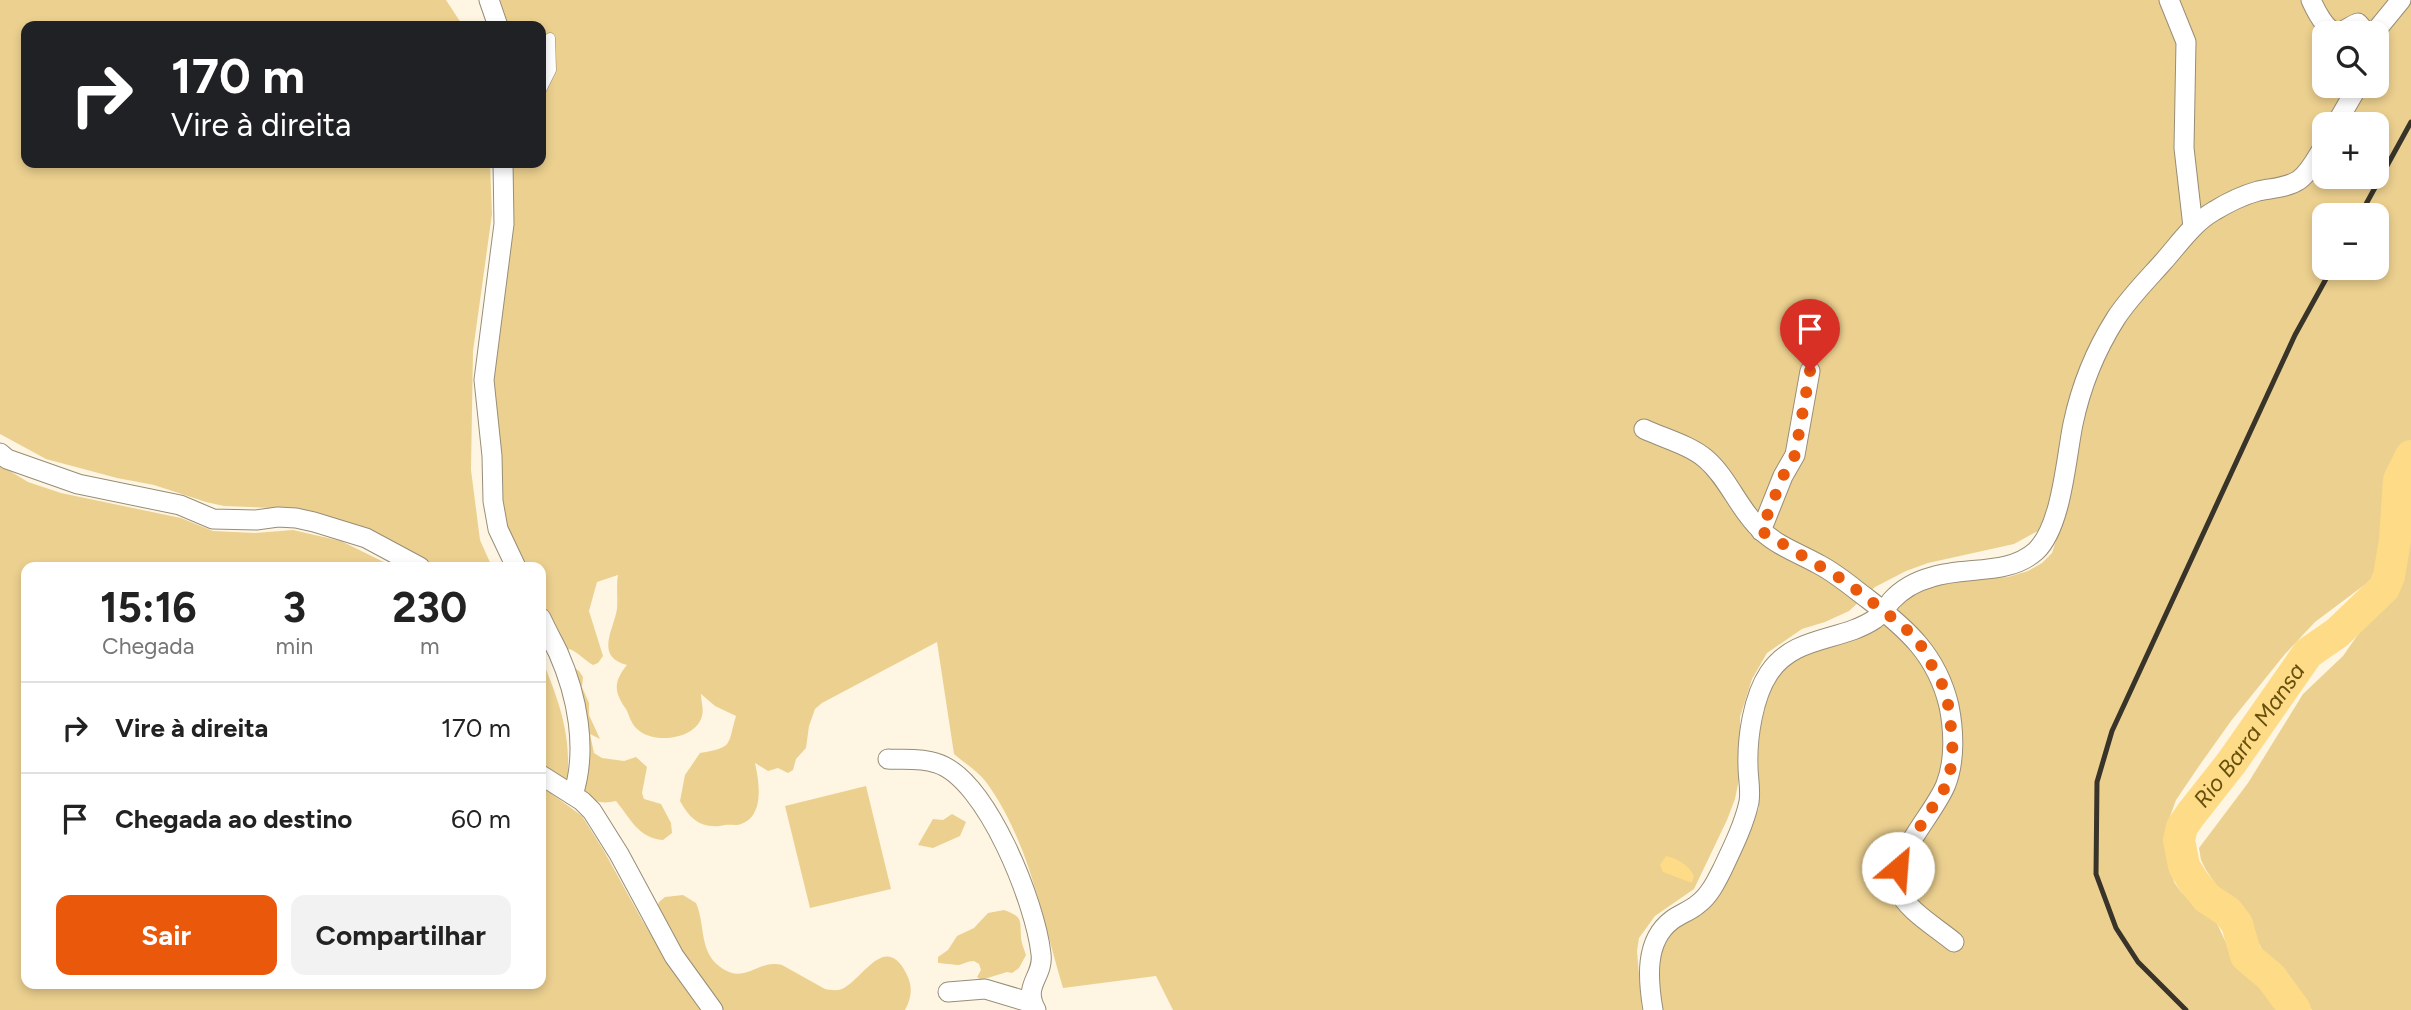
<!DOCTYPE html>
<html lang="pt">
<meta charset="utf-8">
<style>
body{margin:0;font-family:Figtree,sans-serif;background:#f2f2f2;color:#222;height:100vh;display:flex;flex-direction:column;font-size:26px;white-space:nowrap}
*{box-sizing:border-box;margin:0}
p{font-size:23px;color:#767676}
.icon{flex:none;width:38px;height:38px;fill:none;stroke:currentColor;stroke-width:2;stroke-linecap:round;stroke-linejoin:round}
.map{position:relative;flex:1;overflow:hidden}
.panel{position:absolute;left:21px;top:562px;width:525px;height:427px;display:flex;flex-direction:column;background:#fff;border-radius:14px;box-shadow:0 4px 10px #0003}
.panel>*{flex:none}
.hud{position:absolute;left:21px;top:21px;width:525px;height:147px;border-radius:14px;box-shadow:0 4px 10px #0003;background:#202124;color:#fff;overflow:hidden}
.buttons{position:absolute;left:2312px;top:21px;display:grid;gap:14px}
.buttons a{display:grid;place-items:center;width:77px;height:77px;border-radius:14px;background:#fff;box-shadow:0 4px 10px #0003;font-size:35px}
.pin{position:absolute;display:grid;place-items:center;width:60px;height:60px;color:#fff;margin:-72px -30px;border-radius:50% 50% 50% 0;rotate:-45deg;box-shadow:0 0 7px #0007}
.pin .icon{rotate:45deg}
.me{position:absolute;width:77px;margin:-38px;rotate:27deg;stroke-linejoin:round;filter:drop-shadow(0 0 5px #0008)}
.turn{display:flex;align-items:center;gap:24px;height:147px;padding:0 35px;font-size:32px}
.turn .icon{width:91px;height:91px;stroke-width:2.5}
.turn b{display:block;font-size:49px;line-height:60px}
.eta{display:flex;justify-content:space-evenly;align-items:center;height:119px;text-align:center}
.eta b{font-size:42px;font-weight:700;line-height:49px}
.cta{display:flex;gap:14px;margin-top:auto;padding:14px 35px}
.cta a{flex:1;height:80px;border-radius:14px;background:#ea580c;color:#fff;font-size:28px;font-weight:700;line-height:80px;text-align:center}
.cta a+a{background:#f2f2f2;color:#222}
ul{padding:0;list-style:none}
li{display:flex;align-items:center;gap:21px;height:91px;padding:0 35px;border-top:2px solid #e0e0e0}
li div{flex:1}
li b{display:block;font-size:26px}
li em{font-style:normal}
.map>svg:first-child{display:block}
</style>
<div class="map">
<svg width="2411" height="1010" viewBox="0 0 2411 1010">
<rect width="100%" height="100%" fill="#fef6e2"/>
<!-- green -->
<g fill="#ecd08f" fill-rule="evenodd">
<polygon points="0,0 446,0 463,26 26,26 26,163 490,163 492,214 473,351 471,470 480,540 492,567 435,567 404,548 326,515 299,509 224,506 206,502 154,485 117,478 46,459 0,434"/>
<path d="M 500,0 L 2411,0 L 2411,444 L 2393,479 L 2391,539 L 2384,565 L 2379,574 L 2315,622 L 2285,654 L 2231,721 L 2199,766 L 2176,800 L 2168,822 L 2167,848 L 2174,882 L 2181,892 L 2214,917 L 2234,960 L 2266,990 L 2278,1010 L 1657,1010 L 1657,959 L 1672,933 L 1681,923 L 1716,897 L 1729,877 L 1759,808 L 1758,754 L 1760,730 L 1766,703 L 1777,676 L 1787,664 L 1930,587 L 1960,580 L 2008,577 L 2028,571 L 2042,563 L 2052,553 L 2059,531 L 2036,532 L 2014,544 L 1928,563 L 1906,571 L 1875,587 L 1849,611 L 1825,622 L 1802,629 L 1767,653 L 1752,679 L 1740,717 L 1740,774 L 1735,799 L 1727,820 L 1694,889 L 1655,916 L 1639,938 L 1637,951 L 1642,1010 L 1173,1010 L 1156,976 L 1063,988 C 1042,919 1030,842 986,782 C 978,771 964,763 954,754 L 937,642 L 822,703 L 815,709 L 809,726 L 806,748 L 796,759 L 793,770 L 788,773 L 778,768 L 768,771 L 755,763 C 759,781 765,816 741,824 C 737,826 730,824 725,825 C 703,830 690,820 680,801 L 685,775 L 700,753 C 734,747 727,746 736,716 L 715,706 L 701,694 C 701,701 704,709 702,716 C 696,740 652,745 636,728 C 631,723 629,715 626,709 C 614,692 613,682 627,665 C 594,657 614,629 617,609 C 618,597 616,586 618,575 L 597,582 L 589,611 L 603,656 L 598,663 L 593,665 C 584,660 578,652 569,649 L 565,653 L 541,601 L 541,567 L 524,567 L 507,528 L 501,498 L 492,378 L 510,237 L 513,163 L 541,163 L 541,26 L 509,26 ZM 2324,33 L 2376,33 L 2376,86 L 2324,86 ZM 2324,124 L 2376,124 L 2376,177 L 2324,177 ZM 2324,215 L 2376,215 L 2376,268 L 2324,268 Z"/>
<polygon points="0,465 28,482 61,493 181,518 213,531 255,533 293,530 341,541 394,567 26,567 26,984 541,984 541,786 582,816 604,851 642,920 672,969 702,1010 0,1010"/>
<polygon points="2411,511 2411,1010 2312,1010 2265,955 2238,905 2217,886 2206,870 2201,860 2199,848 2248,783 2303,694 2343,656 2359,633 2388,604 2402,570"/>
<path d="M 541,657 C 559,701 572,735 567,784 L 541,765 Z"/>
<path d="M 568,663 L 579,671 L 583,677 L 582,687 L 589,703 L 589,715 L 600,739 L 590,734 L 594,753 L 602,758 L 624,761 L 636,757 L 647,767 L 642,793 L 644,799 L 661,804 L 671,823 L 672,833 L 663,840 C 638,838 631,819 616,801 C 599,805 592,800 578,791 Z"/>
<polygon points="866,786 891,889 810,908 785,806"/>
<polygon points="952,814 966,822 960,836 933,848 918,845 933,819 943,820"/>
<path d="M 683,895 L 696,903 C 706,926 698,953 723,969 C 730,973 736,975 744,973 C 759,969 766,961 782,965 L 825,989 C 830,990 837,991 842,989 C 863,979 885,932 906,973 C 913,986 912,997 905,1010 L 720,1010 L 656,910 L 659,902 L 665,897 Z"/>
<path d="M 1004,910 C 1023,917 1020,920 1021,937 C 1021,942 1024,949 1026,955 L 1019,968 L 1012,973 L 1007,972 L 981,980 L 977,977 L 981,970 L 979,964 L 974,961 C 967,961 964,964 959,965 C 956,965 940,963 938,963 L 938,957 L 948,950 L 957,936 L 974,928 L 988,913 Z"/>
</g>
<!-- water -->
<path fill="#fedb86" d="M 1666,856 C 1678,859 1688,864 1694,876 L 1692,883 L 1663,872 L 1660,865 Z"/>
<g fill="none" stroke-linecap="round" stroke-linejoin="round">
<!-- river -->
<path stroke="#fedb86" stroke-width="32" id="s1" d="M 2295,1010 L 2271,977 L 2246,956 L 2237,924 L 2228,912 L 2207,898 L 2193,881 L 2184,866 L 2179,840 L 2182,827 L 2191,814 L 2232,762 L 2308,653 L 2337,633 L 2384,588 L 2389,576 L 2395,540 L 2399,480 L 2411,456"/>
<defs>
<polyline id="service" points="541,90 551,70 550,38"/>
<g id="minor">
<polyline points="489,0 498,26"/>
<polyline points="2169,0 2186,42 2184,148 2193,227"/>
<path d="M 2311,0 C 2315,9 2325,30 2336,32 C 2343,33 2351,25 2358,23 L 2367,33"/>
<polyline points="2374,33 2401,0"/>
<polyline points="2336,124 2358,86"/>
<polyline points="503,163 504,224 484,380 492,456 493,501 498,529 516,567"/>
<path d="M 1644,429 C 1663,438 1690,445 1706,459 C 1729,479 1739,510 1761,530 C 1777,546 1801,554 1820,565 C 1837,574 1852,587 1868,599 C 1907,629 1937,655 1949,706 C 1954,731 1955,761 1946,784 C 1937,810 1887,862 1897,888 C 1906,910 1936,927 1954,942"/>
<polyline points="0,453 7,459 78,484 180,505 213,519 256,520 278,517 296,518 314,522 366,538 420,567"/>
<polyline points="1761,531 1783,476 1795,455 1810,371"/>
<path d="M 541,618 C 546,629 552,640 558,652 C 577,695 588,749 573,795"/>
<path d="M 888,759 C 903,760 921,758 936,763 C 987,778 1036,905 1041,954 C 1044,977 1022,985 1036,1010"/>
<polyline points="541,775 582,801 592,811 619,854 674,956 713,1010"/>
<polyline points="948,992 985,989 1032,1003"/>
<path d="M 1653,1010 C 1648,980 1644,941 1672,920 C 1680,914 1690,911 1698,904 C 1709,896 1716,882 1722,870 C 1732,849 1744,825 1749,802 C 1751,790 1748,778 1748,766 C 1747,738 1753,697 1769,673 C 1794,635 1841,642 1875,619 C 1882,614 1886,608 1891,601 C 1902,589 1917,581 1932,577 C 1966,566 2008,576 2036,551 C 2062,526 2066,458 2073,424 C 2081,386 2095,351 2116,318 C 2129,298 2147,280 2163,262 C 2179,244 2193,223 2214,211 C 2227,203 2244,195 2258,191 C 2272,188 2287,188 2299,180 C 2310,172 2317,157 2324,146"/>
</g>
</defs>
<!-- service casing -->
<use href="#service" stroke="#978d77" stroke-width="11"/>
<!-- minor casing -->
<use href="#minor" stroke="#978d77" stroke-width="21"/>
<!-- service -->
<use href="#service" stroke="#fff" stroke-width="10"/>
<!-- minor -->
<use href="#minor" stroke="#fff" stroke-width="19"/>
<!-- rail -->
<g stroke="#383429" stroke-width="5">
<polyline points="2360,215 2411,122"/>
<polyline points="2186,1010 2138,962 2116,928 2096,874 2097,782 2112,731 2295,335 2332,268"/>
</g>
</g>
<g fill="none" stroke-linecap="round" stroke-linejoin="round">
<!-- route -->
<polyline stroke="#ea580c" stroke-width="12" stroke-dasharray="0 21.6" points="1810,371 1795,455 1783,476 1761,531 1845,581 1903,626 1919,642 1943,686 1949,708 1951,728 1953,757 1950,771 1946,786 1914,836 1898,868"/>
</g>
<g text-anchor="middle" stroke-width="5" stroke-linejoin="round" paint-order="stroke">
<!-- water labels -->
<g font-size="23" font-style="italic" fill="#674f0c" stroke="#fff">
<text dy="8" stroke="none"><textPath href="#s1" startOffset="340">Rio Barra Mansa</textPath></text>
</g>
</g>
</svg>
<div class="buttons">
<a><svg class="icon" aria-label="search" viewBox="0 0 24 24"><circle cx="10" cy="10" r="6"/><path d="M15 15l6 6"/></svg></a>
<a>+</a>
<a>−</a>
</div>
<div class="pin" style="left:1810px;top:371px;background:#d93025"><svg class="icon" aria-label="arrive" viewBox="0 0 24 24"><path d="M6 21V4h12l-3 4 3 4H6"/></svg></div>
<svg class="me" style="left:1898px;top:868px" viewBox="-20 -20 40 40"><circle r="19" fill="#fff"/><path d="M0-13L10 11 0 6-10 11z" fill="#ea580c"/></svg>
<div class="hud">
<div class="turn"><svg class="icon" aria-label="right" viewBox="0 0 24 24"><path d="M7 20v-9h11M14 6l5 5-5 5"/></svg><div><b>170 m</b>Vire à direita</div></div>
</div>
<section class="panel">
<div class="eta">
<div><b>15:16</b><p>Chegada</p></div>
<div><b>3</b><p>min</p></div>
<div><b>230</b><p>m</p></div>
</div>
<ul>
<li><svg class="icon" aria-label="right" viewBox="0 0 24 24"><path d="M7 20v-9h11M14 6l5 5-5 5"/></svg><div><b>Vire à direita</b></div><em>170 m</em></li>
<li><svg class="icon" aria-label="arrive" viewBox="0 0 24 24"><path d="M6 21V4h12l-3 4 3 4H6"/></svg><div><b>Chegada ao destino</b></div><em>60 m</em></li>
</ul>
<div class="cta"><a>Sair</a><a>Compartilhar</a></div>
</section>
</div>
